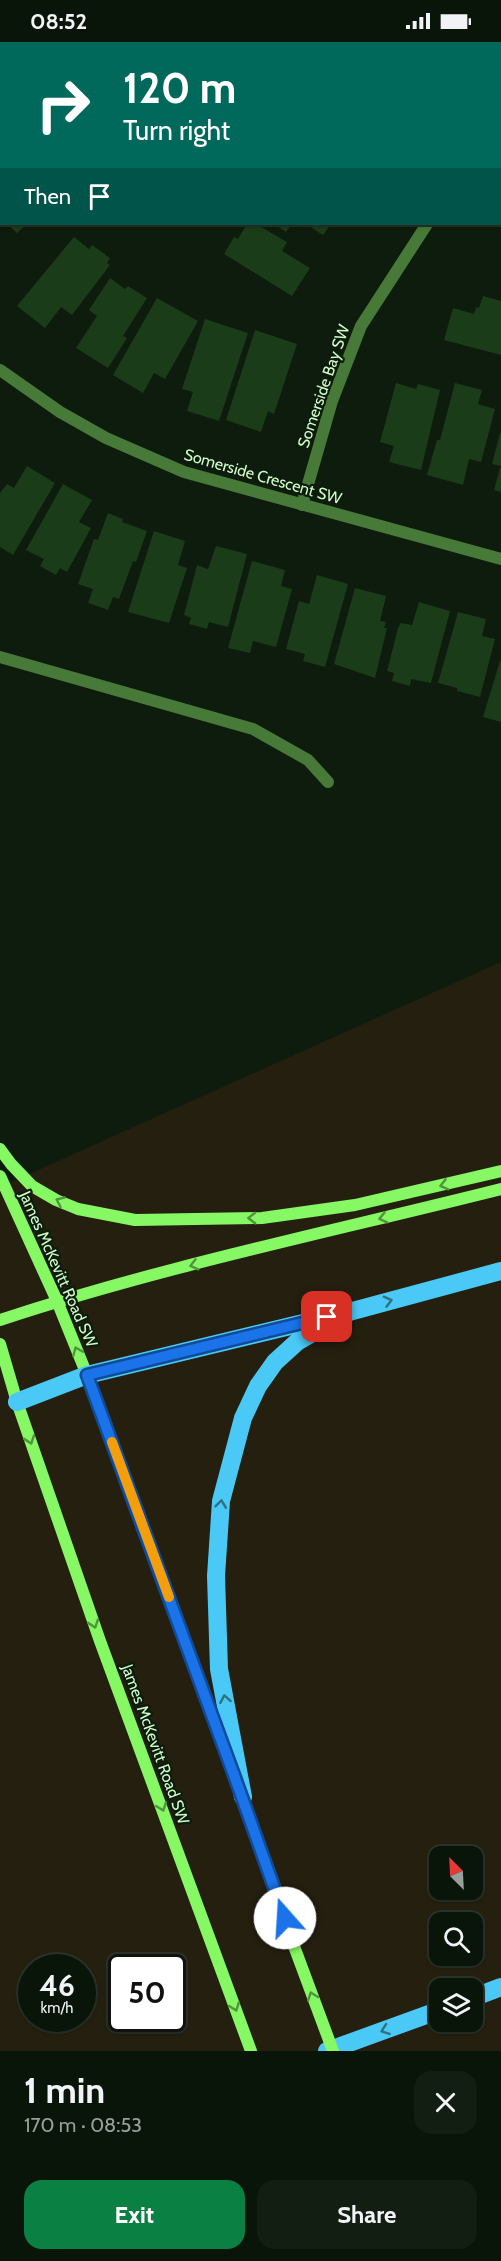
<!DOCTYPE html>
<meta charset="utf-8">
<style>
body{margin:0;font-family:Cabin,sans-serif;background:#131e12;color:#f1f3f6;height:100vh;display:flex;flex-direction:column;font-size:22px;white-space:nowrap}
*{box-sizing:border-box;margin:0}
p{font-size:20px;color:#999f9c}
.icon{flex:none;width:33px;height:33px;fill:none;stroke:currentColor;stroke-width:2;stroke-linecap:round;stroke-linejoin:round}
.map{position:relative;height:2009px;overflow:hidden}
.drawer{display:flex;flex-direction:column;background:#0a1509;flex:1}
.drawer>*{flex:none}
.top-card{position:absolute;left:0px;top:0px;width:501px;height:183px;box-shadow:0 2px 4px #0004,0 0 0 2px #2a342a;background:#00695c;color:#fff;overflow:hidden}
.needle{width:39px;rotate:336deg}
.buttons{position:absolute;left:429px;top:1804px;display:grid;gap:12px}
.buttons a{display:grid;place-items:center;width:54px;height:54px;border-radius:12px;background:#0a1509;box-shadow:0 2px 4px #0004,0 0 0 2px #2a342a;font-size:30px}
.speed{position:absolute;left:18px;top:1912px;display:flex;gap:12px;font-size:30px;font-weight:700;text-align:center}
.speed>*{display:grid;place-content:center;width:78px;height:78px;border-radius:50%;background:#0a1509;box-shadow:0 2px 4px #0004,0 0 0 2px #2a342a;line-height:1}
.speed small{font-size:15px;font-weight:400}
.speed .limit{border:3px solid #111;border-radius:9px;background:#fff;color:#111}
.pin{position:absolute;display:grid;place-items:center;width:51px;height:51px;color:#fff;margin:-26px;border-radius:12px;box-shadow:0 3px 9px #0006}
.me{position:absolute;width:66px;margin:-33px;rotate:341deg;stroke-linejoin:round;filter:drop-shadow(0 0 4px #0008)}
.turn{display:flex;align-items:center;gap:21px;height:126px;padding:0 24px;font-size:27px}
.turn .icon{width:78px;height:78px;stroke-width:2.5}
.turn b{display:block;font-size:42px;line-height:51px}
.then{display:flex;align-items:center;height:57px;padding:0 24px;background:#0003;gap:12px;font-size:22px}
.round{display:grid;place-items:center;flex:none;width:63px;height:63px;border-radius:18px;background:#131e12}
.head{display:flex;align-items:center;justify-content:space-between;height:102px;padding:0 24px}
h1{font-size:36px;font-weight:700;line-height:45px}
.action{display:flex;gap:12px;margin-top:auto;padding:12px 24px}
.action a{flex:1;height:69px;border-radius:18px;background:#0b8043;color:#fff;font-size:24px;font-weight:700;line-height:69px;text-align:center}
.action a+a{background:#131e12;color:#f1f3f6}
.status{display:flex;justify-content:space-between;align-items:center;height:42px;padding:0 30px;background:#0a1509;direction:ltr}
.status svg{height:16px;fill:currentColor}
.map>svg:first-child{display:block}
</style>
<div class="status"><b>08:52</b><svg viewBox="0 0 49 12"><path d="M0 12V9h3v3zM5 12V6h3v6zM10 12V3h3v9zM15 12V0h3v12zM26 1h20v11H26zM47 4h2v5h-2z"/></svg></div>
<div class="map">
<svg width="501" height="2009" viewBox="0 0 501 2009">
<rect width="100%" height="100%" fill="#0d1c0c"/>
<!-- green -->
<path fill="#251f0f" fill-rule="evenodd" d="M 501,920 L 501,2009 L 0,2009 L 0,1145 ZM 440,1815 L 472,1815 L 472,1848 L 440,1848 ZM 440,1881 L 472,1881 L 472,1914 L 440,1914 ZM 32,1926 L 82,1926 L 82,1977 L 32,1977 ZM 122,1926 L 172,1926 L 172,1977 L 122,1977 ZM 440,1947 L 472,1947 L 472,1980 L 440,1980 Z"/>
<!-- building -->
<g fill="#1b3c19">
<polygon points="7,182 27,182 17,191"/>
<polygon points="247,182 256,182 287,200 282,209 310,226 292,254 224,212 234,195 238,197"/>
<polygon points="274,182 292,182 286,190"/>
<polygon points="306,182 331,182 323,193"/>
<polygon points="74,195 89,207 92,203 110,216 107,221 110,223 72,273 61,265 45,286 17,264"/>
<polygon points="110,236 125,247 128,244 147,256 123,294 127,296 108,326 76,306 97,274 89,268"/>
<polygon points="483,254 501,259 501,313 444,298 453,266 474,272 476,265 479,266"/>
<polygon points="157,256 198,279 165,337 154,331 143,351 113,333"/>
<polygon points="205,277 248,291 219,379 187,369 193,350 182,347"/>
<polygon points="255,288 297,302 274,372 268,369 261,390 226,378"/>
<polygon points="396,341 416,347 418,342 440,348 421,428 389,420 394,404 380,400"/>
<polygon points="455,341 482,348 478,362 495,367 481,420 469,417 463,443 427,433 437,398 440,398"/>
<polygon points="500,391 501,392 501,424 492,422"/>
<polygon points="27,424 55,441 13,513 0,505 0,451 7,442 14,446"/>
<polygon points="500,426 501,426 501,450 494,448"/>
<polygon points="63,442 92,458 79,480 91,486 67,530 60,526 56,533 40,524 44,517 26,508"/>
<polygon points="108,471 123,477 122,480 147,489 136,520 133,519 119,557 113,555 108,568 88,561 93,547 78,542 94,497 98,498"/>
<polygon points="154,489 185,499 178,523 187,526 169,581 128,570"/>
<polygon points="216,504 247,512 228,585 209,580 207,587 189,582 191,576 184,573 197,523 208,527"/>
<polygon points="252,519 285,528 281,544 292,547 276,605 253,599 250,611 228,606"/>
<polygon points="317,533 348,542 325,625 303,619 305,612 286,607 299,559 309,562"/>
<polygon points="355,546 386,554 380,579 386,580 384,586 387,586 375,636 334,622"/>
<polygon points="419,560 450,569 431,641 411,637 410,644 392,639 394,631 387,629 398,586 401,581 412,583"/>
<polygon points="458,570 486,577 482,594 495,597 480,655 457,649 457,646 438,641"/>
<polygon points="500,619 501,619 501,680 483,675"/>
</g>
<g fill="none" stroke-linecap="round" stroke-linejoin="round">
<!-- service -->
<polyline stroke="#477939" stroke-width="12" points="0,615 253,687 308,718 328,740"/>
<!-- minor -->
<g stroke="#477939" stroke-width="12">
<polyline points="0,328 60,370 106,396 184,430 501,517"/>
<polyline points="302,463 332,359 361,284 427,182"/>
</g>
<!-- secondary -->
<g stroke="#86f864" stroke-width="12">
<polyline points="0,1107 11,1122 32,1144 56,1158 78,1167 135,1178 262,1176 355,1163 501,1129"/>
<polyline points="0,1134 57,1259 87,1333 231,1723"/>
<path d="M 0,1278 C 164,1224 334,1189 501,1147"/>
<polyline points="0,1302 17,1360 100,1599 251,2009"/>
<polyline points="241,1750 291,1896"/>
</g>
<!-- motorway -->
<g stroke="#4ac9f7" stroke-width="18">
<polyline points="17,1360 87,1333 349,1270 501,1229"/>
<polyline points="243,1755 219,1627 216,1534 221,1459 243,1376 258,1344 275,1320 297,1300 349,1270"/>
<polyline points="472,1956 501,1945"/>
<polyline points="327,2009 440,1968"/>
</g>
<!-- secondary-bridge -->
<polyline stroke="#86f864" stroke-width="12" points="291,1896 333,2009"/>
</g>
<!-- one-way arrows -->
<defs><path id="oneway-chevron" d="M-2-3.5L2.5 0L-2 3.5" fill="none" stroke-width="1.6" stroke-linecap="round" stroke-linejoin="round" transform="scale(1.5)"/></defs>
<g stroke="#50953c">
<use href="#oneway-chevron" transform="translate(444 1143) rotate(166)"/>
<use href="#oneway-chevron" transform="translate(60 1159) rotate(-156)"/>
<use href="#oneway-chevron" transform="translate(252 1176) rotate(179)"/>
<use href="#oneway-chevron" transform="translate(383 1176) rotate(167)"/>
<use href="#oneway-chevron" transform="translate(194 1223) rotate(165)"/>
<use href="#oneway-chevron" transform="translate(77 1309) rotate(-112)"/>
<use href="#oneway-chevron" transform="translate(30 1398) rotate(71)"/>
<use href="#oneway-chevron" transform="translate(94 1582) rotate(71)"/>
<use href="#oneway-chevron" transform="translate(162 1765) rotate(70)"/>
<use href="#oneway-chevron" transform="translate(312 1954) rotate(-110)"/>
<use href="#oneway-chevron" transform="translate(235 1965) rotate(70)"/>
</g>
<g stroke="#2c7282">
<use href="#oneway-chevron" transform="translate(388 1259) rotate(-15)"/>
<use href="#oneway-chevron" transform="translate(221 1462) rotate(-83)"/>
<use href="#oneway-chevron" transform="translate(225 1657) rotate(-100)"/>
<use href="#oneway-chevron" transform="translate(385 1988) rotate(160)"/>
</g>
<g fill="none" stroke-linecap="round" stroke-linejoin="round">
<defs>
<polyline id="route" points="285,1876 234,1733 87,1333 327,1275"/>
</defs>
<!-- route casing -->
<use href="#route" stroke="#114b97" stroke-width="15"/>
<!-- route -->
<use href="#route" stroke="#1a73e8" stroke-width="10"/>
<!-- slow -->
<polyline stroke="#f59e0b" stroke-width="10" points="112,1400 169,1555"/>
</g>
<g text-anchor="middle" stroke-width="4.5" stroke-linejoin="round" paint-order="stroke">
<!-- street labels -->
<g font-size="16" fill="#d0fdc9" stroke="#0d1c0c">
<text transform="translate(323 344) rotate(-71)" y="6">Somerside Bay SW</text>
<text transform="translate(263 434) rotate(16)" y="6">Somerside Crescent SW</text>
<text transform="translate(59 1227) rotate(66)" y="6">James McKevitt Road SW</text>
<text transform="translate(156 1702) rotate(70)" y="6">James McKevitt Road SW</text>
</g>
</g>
</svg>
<div class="buttons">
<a><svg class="needle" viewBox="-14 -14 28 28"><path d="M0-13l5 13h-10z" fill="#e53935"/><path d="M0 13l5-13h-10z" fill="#999f9c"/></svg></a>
<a><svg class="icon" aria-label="search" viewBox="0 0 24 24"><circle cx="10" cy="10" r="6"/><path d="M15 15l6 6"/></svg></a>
<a><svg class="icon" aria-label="layers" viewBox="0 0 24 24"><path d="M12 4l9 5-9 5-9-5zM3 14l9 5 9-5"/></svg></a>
</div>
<div class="speed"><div>46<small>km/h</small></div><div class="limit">50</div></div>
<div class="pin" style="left:327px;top:1275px;background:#d93025"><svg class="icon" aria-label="arrive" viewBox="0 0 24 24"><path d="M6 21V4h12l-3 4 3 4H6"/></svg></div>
<svg class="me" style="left:285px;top:1876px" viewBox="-20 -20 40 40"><circle r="19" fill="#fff"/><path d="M0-13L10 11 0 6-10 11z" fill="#1a73e8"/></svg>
<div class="top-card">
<div class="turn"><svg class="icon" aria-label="right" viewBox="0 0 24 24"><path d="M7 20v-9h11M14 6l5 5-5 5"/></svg><div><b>120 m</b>Turn right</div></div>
<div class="then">Then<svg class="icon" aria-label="arrive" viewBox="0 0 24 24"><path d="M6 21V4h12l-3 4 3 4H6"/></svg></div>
</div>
</div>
<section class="drawer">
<div class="head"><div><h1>1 min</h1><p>170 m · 08:53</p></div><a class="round"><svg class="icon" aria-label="close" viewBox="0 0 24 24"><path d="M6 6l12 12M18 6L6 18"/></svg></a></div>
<div class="action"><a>Exit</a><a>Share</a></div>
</section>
